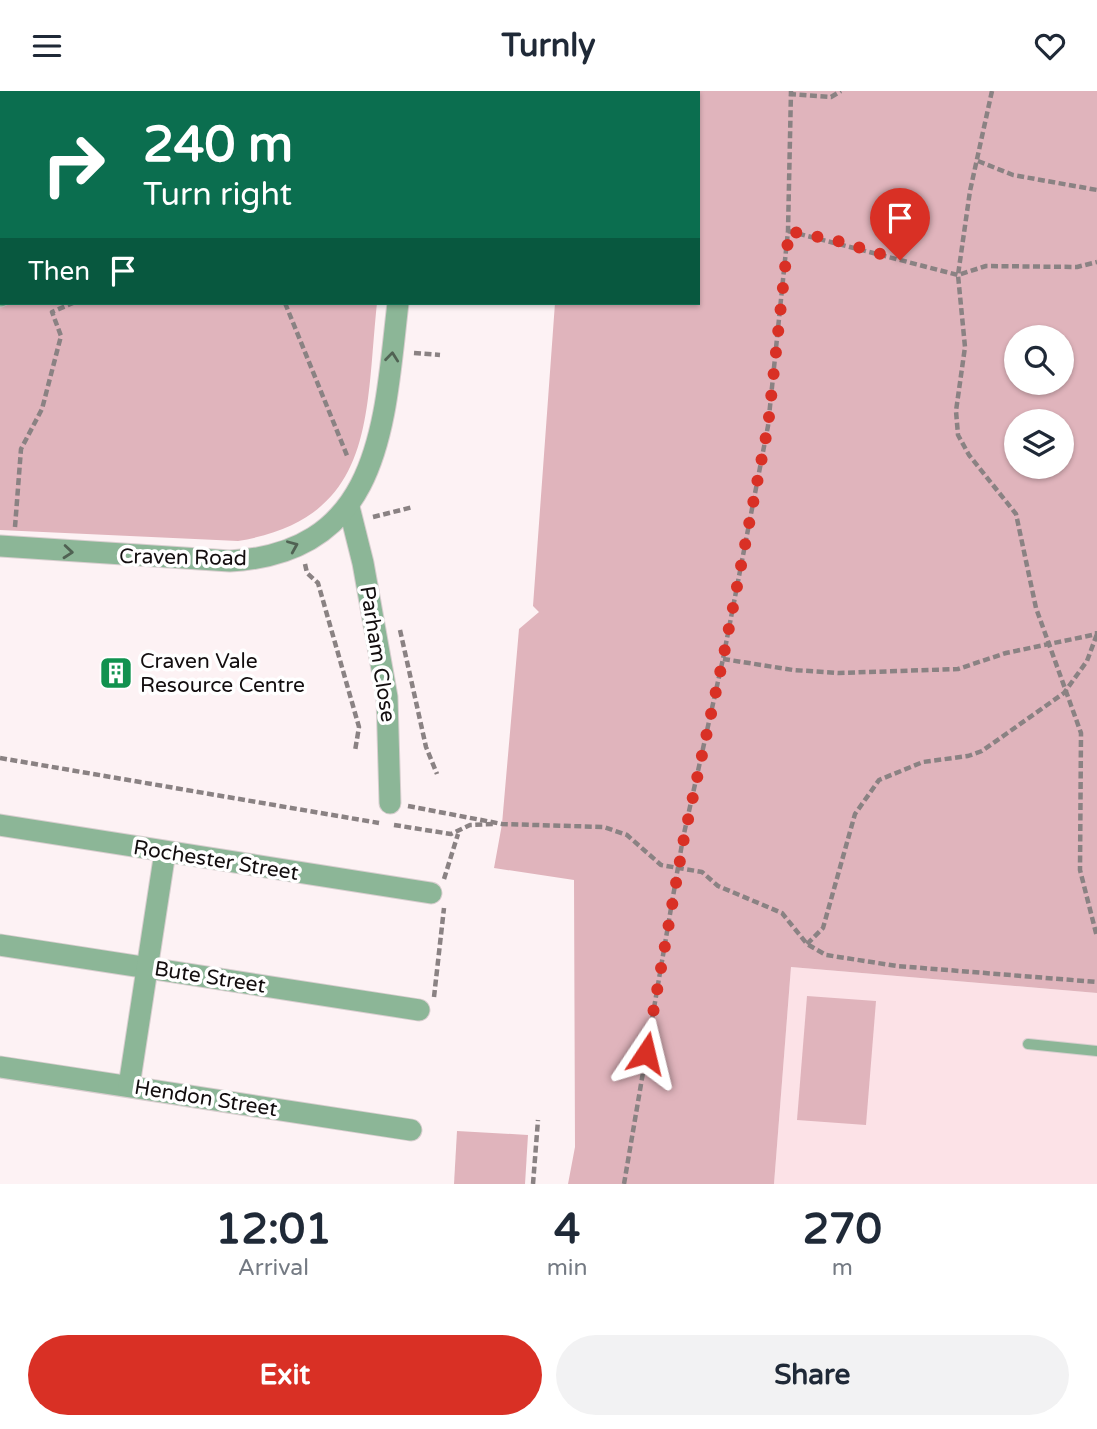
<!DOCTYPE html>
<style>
body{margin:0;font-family:"Varela Round",sans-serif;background:#f2f2f3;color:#1f2937;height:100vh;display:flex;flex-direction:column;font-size:26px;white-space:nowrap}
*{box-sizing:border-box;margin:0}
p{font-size:23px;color:#747a83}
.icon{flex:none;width:38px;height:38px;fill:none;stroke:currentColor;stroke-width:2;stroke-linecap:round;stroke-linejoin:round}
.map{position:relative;height:1093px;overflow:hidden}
.drawer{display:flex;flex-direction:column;background:#fff;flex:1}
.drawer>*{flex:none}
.guide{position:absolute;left:0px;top:0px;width:700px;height:214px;box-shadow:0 2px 5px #0004;background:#0b6e4f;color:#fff;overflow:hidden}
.fabs{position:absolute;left:1004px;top:234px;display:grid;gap:14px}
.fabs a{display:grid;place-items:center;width:70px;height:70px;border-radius:50%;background:#fff;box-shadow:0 2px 5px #0004;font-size:35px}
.pin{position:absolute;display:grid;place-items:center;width:60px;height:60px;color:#fff;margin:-72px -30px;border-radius:50% 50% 50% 0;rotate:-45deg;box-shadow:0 0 7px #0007}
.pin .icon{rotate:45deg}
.me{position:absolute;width:77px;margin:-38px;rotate:10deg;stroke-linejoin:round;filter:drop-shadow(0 0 5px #0008)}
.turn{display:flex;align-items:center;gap:24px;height:147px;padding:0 28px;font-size:32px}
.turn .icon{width:91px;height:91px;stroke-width:2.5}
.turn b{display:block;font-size:49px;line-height:60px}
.then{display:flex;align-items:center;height:66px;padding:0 28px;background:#0003;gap:14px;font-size:26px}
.eta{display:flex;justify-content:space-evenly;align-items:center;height:119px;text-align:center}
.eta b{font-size:42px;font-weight:700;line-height:49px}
.cta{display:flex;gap:14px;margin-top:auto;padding:14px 28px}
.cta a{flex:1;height:80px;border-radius:42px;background:#d93025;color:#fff;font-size:28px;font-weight:700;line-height:80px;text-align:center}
.cta a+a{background:#f2f2f3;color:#1f2937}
header{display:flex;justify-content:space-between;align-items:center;height:91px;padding:0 28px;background:#fff;font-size:32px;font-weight:700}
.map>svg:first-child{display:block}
</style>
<header><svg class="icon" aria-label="menu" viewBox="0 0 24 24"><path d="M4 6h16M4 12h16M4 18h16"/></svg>Turnly<svg class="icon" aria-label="heart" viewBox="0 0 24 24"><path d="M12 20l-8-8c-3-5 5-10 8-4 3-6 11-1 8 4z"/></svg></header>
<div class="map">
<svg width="1097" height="1093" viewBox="0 0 1097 1093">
<rect width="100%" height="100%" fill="#fdf2f4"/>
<!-- built -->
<polygon fill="#fce2e7" points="791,876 1097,902 1097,1093 774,1093"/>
<!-- green -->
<g fill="#e0b4bc" fill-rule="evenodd">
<path d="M 0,0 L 400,0 L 2,2 L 2,212 L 377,212 C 365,324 377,427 238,450 L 0,439 Z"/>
<path d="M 570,0 L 1097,0 L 1097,902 L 791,876 L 774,1093 L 568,1093 L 575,1056 L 574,789 L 494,777 L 502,733 L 519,538 L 539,521 L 533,515 L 555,212 L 698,212 L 698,2 ZM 1017,247 L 1062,247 L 1062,292 L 1017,292 ZM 1017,331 L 1062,331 L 1062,376 L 1017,376 Z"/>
<polygon points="807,905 876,910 866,1034 797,1029"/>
<polygon points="457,1040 528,1044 525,1093 454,1093"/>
</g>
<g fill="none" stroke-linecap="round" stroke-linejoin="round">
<defs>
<polyline id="service" points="1028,953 1097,960"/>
<g id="minor">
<polyline points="421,2 422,0"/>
<polyline points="0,205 2,204"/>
<polyline points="349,416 363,472 387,606 390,712"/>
<path d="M 0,455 L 230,470 C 383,462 384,330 398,212"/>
<polyline points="0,734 431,802"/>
<polyline points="0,854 419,919"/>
<polyline points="0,976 411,1039"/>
<polyline points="129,995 165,761"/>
</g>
</defs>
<!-- service casing -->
<use href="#service" stroke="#d8cecf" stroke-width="12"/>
<!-- minor casing -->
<use href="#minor" stroke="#d8cecf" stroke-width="23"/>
<!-- path -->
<g stroke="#8a8283" stroke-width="4.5" stroke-dasharray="7 3.5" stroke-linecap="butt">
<polyline points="180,0 181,2"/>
<polyline points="992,0 970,100 958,184 965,256 956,320 958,344 969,364 1016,423 1036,517 1081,642 1080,779 1097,846"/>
<polyline points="12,2 12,0"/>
<polyline points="789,3 831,6 841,0"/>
<polyline points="978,70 1013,84 1097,99"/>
<polyline points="788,140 958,184 986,175 1077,176 1097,171"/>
<polyline points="0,178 2,167"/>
<polyline points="285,212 348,367"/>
<polyline points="414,262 440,264"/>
<polyline points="373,426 413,416"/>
<polyline points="15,436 21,358 42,318 61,245 52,221 73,212"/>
<polyline points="305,473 307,482 318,492 359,636 355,660"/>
<polyline points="400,539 426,656 437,683"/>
<polyline points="723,568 793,579 839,582 958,578 1006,562 1097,543 1097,540"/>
<polyline points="0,667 379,732"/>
<polyline points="408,715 502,733 604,736 627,744 661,774 702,781 718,795 782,822 807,853 826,864 897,875 1097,891"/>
<polyline points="394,734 451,743 470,734 494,733"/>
<polyline points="444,788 458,743"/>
<polyline points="807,853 823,837 855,723 879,689 923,671 968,665 982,660 1064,602 1087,570 1097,543"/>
<polyline points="434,906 444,817"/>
<polyline points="533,1093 538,1029"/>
<polyline points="624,1093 683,747 723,568 768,335 788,140 791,0"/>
</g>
<!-- service -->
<use href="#service" stroke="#8cb697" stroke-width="10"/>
<!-- minor -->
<use href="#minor" stroke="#8cb697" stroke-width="21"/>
</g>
<!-- one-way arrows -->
<defs><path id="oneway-chevron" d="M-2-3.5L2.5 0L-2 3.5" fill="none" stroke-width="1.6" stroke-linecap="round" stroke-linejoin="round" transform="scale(1.75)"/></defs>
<g stroke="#506253">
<use href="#oneway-chevron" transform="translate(392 266) rotate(-84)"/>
<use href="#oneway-chevron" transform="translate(293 455) rotate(-23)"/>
<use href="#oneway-chevron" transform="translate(68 461) rotate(5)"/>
</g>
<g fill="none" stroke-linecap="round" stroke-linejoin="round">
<!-- route -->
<polyline stroke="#d93025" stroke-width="12" stroke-dasharray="0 21.6" points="646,962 684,747 723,568 768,335 789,140 838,150 900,169"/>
</g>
<!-- icons -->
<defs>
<symbol id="building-square" viewBox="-11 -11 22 22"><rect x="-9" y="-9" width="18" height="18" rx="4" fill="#11924f" stroke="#fff"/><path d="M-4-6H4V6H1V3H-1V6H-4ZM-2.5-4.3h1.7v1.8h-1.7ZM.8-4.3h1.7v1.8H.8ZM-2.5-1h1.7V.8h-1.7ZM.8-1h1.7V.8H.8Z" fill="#fff"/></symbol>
</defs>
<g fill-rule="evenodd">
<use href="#building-square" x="97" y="563" width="38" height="38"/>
</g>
<g text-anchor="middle" stroke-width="7" stroke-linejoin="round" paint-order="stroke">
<!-- street labels -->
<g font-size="21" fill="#130e0f" stroke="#fff">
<text transform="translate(183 466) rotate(1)" y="7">Craven Road</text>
<text transform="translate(378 563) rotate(81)" y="7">Parham Close</text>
<text transform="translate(216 769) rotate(9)" y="7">Rochester Street</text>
<text transform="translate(210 886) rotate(9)" y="7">Bute Street</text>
<text transform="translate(206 1007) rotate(9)" y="7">Hendon Street</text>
</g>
<!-- poi labels -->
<g font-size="21" fill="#130e0f" stroke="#fff" text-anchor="start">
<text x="140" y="577">Craven Vale<tspan x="140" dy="24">Resource Centre</tspan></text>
</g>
</g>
</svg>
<div class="fabs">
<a><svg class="icon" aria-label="search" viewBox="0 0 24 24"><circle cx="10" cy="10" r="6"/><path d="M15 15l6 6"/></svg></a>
<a><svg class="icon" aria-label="layers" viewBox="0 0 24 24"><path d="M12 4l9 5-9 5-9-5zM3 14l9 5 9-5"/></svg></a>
</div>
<div class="pin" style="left:900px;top:169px;background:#d93025"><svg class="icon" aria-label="arrive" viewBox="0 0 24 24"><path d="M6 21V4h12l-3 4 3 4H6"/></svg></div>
<svg class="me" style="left:646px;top:962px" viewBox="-20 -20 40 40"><path d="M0-17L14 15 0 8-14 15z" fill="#d93025" stroke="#fff" stroke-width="4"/></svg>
<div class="guide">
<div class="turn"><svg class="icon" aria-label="right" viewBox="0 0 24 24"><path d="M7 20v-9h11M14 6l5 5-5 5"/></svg><div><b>240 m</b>Turn right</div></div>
<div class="then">Then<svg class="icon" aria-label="arrive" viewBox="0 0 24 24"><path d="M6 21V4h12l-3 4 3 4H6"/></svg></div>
</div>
</div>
<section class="drawer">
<div class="eta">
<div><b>12:01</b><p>Arrival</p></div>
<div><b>4</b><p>min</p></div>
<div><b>270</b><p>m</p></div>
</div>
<div class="cta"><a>Exit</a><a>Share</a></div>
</section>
